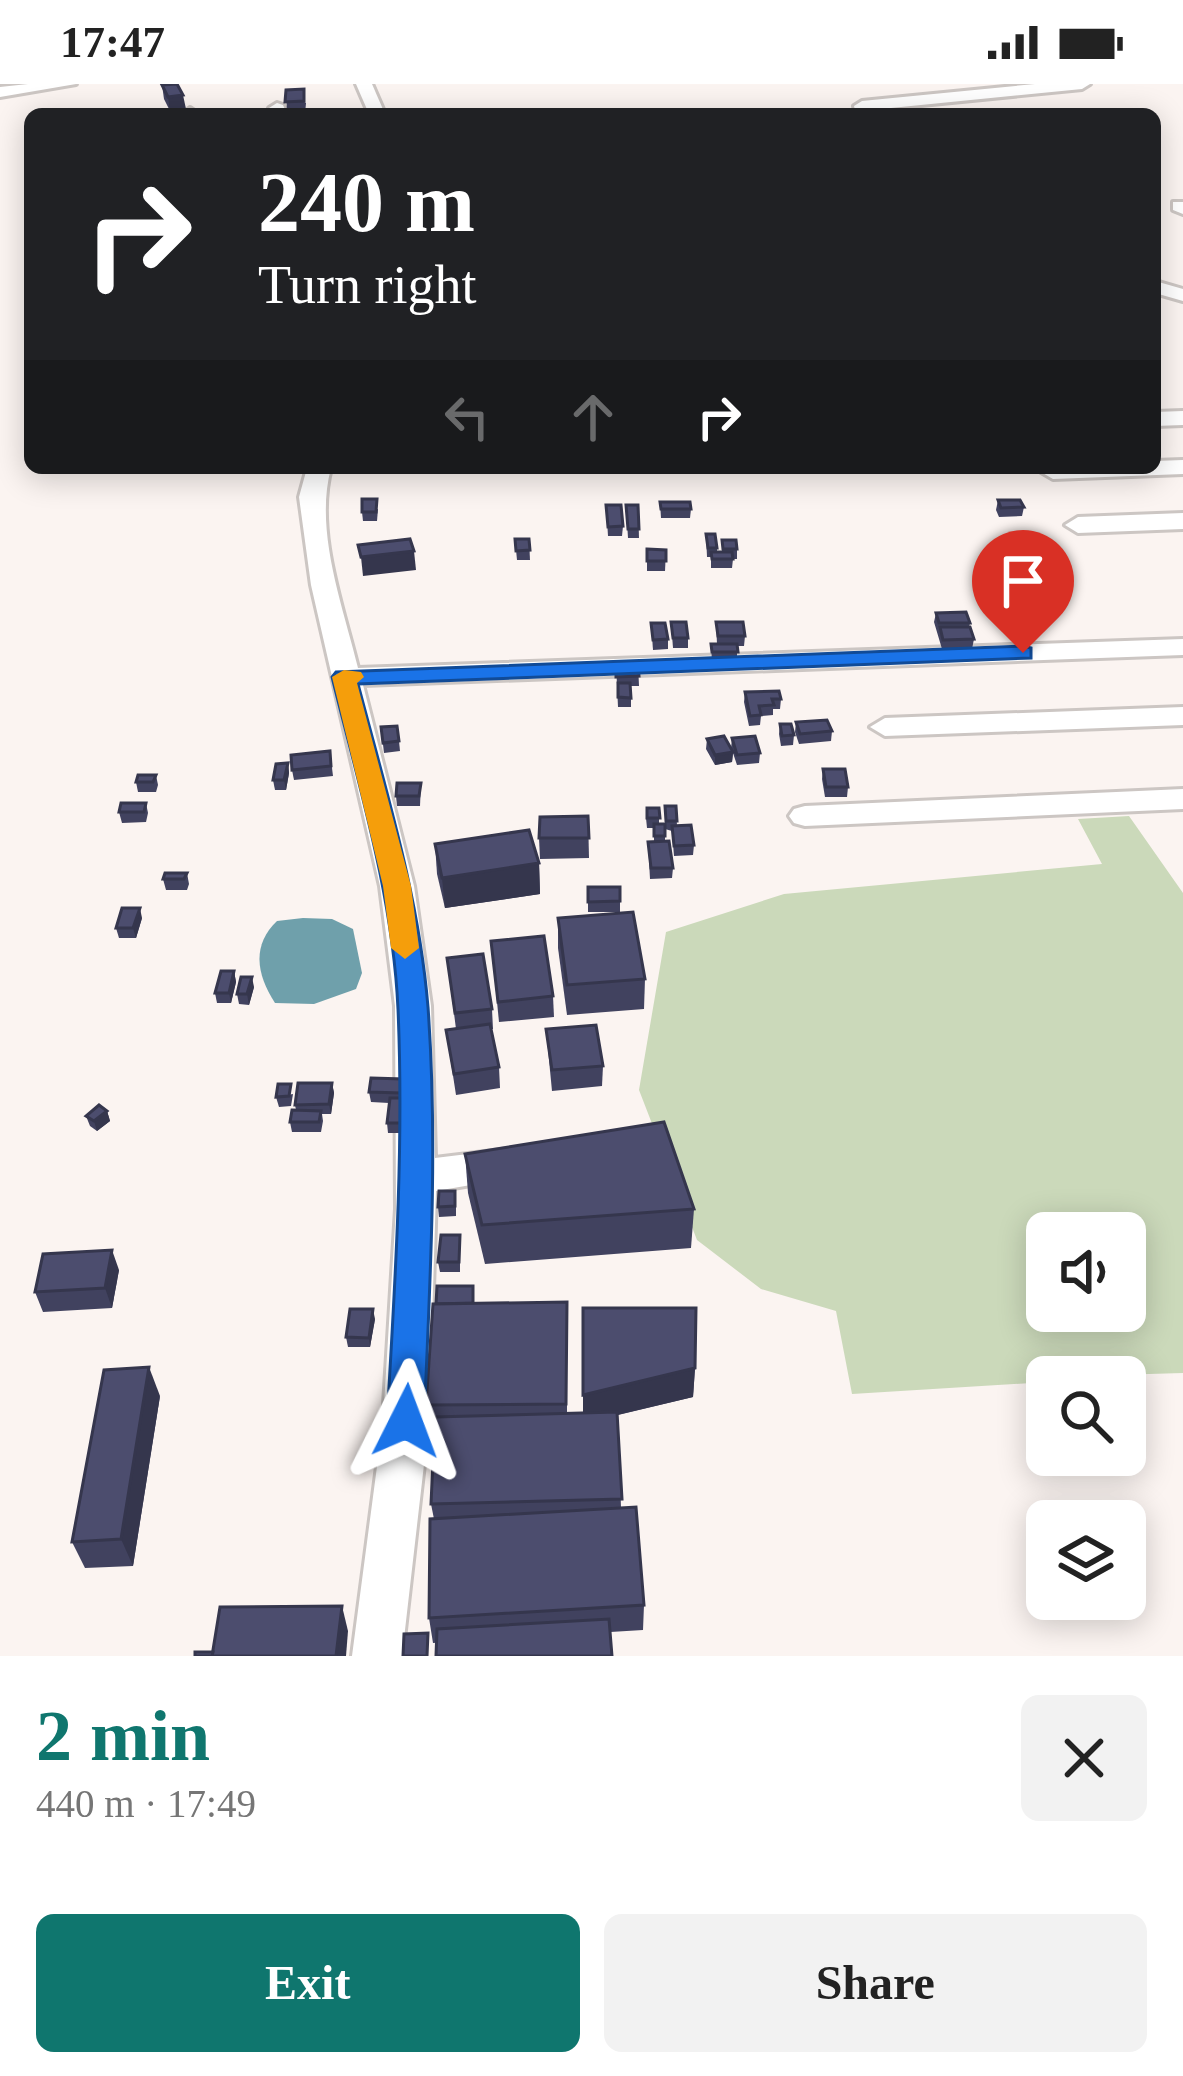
<!DOCTYPE html>
<meta charset="utf-8">
<style>
body{margin:0;font-family:"Times New Roman",serif;background:#f2f2f2;color:#222;height:100vh;display:flex;flex-direction:column;font-size:45px;white-space:nowrap}
*{box-sizing:border-box;margin:0}
p{font-size:39px;color:#767676}
.icon{flex:none;width:66px;height:66px;fill:none;stroke:currentColor;stroke-width:2;stroke-linecap:round;stroke-linejoin:round}
.map{position:relative;height:1572px;overflow:hidden}
.panel{display:flex;flex-direction:column;background:#fff;flex:1}
.panel>*{flex:none}
.top-card{position:absolute;left:24px;top:24px;width:1137px;height:366px;border-radius:18px;box-shadow:0 6px 30px #0003;background:#202124;color:#fff;overflow:hidden}
.tools{position:absolute;left:1026px;top:1128px;display:grid;gap:24px}
.tools a{display:grid;place-items:center;width:120px;height:120px;border-radius:18px;background:#fff;box-shadow:0 6px 30px #0003;font-size:60px}
.pin{position:absolute;display:grid;place-items:center;width:102px;height:102px;color:#fff;margin:-123px -51px;border-radius:50% 50% 50% 0;rotate:-45deg;box-shadow:0 0 12px #0007}
.pin .icon{rotate:45deg}
.me{position:absolute;width:132px;margin:-66px;rotate:3deg;stroke-linejoin:round;filter:drop-shadow(0 0 9px #0008)}
.turn{display:flex;align-items:center;gap:42px;height:252px;padding:0 36px;font-size:54px}
.turn .icon{width:156px;height:156px;stroke-width:2.5}
.turn b{display:block;font-size:84px;line-height:102px}
.lanes{display:flex;align-items:center;height:114px;padding:0 36px;background:#0003;justify-content:center;gap:60px;direction:ltr}
.lanes .off{opacity:.35}
.round{display:grid;place-items:center;flex:none;width:126px;height:126px;border-radius:18px;background:#f2f2f2}
.summary{display:flex;align-items:center;justify-content:space-between;height:204px;padding:0 36px}
h1{font-size:72px;font-weight:700;line-height:90px;color:#0f766e}
.action{display:flex;gap:24px;margin-top:auto;padding:24px 36px}
.action a{flex:1;height:138px;border-radius:18px;background:#0f766e;color:#fff;font-size:48px;font-weight:700;line-height:138px;text-align:center}
.action a+a{background:#f2f2f2;color:#222}
.status{display:flex;justify-content:space-between;align-items:center;height:84px;padding:0 60px;background:#fff;direction:ltr}
.status svg{height:33px;fill:currentColor}
.map>svg:first-child{display:block}
</style>
<div class="status"><b>17:47</b><svg viewBox="0 0 49 12"><path d="M0 12V9h3v3zM5 12V6h3v6zM10 12V3h3v9zM15 12V0h3v12zM26 1h20v11H26zM47 4h2v5h-2z"/></svg></div>
<div class="map">
<svg width="1183" height="1572" viewBox="0 0 1183 1572">
<rect width="100%" height="100%" fill="#fbf4f1"/>
<!-- green -->
<path fill="#cbd9ba" fill-rule="evenodd" d="M 1129,732 L 1183,809 L 1183,1289 L 1047,1293 L 1047,1298 L 852,1310 L 836,1227 L 761,1205 L 697,1156 L 639,1006 L 666,848 L 784,810 L 1102,780 L 1078,735 ZM 1047,1149 L 1125,1149 L 1125,1227 L 1047,1227 Z"/>
<!-- water -->
<path fill="#6fa0ab" d="M 303,834 L 332,835 L 353,845 L 362,889 L 356,905 L 314,920 L 275,919 C 257,891 251,862 277,837 Z"/>
<g fill="none" stroke-linecap="round" stroke-linejoin="round">
<defs>
<g id="minor">
<polygon points="28,0 76,0 0,13 0,3"/>
<polygon points="356,0 372,0 385,30 369,30"/>
<polygon points="1035,0 1090,0 1082,5 871,26 872,30 856,30 854,22 862,17"/>
<polygon points="277,19 283,21 287,30 271,30 269,24"/>
<polygon points="190,24 199,30 183,30"/>
<polygon points="1173,118 1183,118 1183,130 1173,126"/>
<polygon points="1155,197 1183,205 1183,217 1155,209"/>
<polygon points="1183,327 1183,341 1155,342 1155,328"/>
<polygon points="1183,376 1183,390 1053,395 1041,388 1044,384 1155,384 1155,377"/>
<path d="M 307,384 L 331,384 C 314,447 343,522 358,584 L 1183,555 L 1183,571 L 363,601 L 414,802 L 431,922 L 435,1074 L 509,1065 L 523,1070 L 529,1081 L 523,1092 L 436,1107 L 429,1337 L 402,1572 L 352,1572 L 383,1337 L 396,1125 L 395,922 L 380,802 L 311,501 L 299,413 Z"/>
<polygon points="1183,429 1183,445 1078,449 1065,441 1078,433"/>
<polygon points="1183,623 1183,641 885,652 870,643 885,634"/>
<polygon points="1183,705 1183,725 805,742 794,739 789,732 794,725 805,722"/>
</g>
</defs>
<!-- minor casing -->
<use href="#minor" stroke="#ccc6c3" stroke-width="6"/>
<!-- minor -->
<use href="#minor" fill="#fff" fill-rule="evenodd"/>
</g>
<!-- wall -->
<g fill="#41425f">
<polygon points="162,1 186,25 170,27 164,15"/>
<polygon points="286,6 306,19 305,30 287,30"/>
<polygon points="338,384 404,384 403,388 338,388"/>
<polygon points="998,416 1024,423 1022,432 999,433 996,426"/>
<polygon points="660,418 691,425 690,434 661,434"/>
<polygon points="606,421 623,442 622,452 608,452"/>
<polygon points="626,421 638,421 639,454 628,454"/>
<polygon points="378,425 377,437 363,437 362,428"/>
<polygon points="706,450 717,464 717,468 722,468 722,456 737,465 737,475 733,475 732,484 711,484 711,473 707,473"/>
<polygon points="515,455 529,455 530,476 517,476"/>
<polygon points="647,465 666,466 665,487 647,487"/>
<polygon points="936,529 970,539 969,543 974,555 972,565 942,565 934,538"/>
<polygon points="671,538 688,554 688,564 673,564"/>
<polygon points="716,538 745,552 744,562 737,562 737,578 712,578 711,560 717,560"/>
<polygon points="651,539 668,555 668,565 653,566"/>
<polygon points="616,580 638,580 639,602 631,602 631,623 618,623"/>
<polygon points="745,608 781,615 780,625 773,625 773,631 761,632 760,641 749,642 744,618"/>
<polygon points="796,638 832,647 831,657 799,660 795,648"/>
<polygon points="780,640 794,651 793,661 781,662 779,650"/>
<polygon points="381,643 399,657 400,667 384,669"/>
<polygon points="732,654 760,669 759,679 737,681 733,669 732,678 715,681 706,665 707,655 731,665"/>
<polygon points="330,667 333,692 294,696 292,686"/>
<polygon points="288,679 289,689 286,706 275,706 273,696"/>
<polygon points="823,685 848,703 847,713 825,713 822,695"/>
<polygon points="156,691 158,701 156,708 138,708 136,698"/>
<polygon points="421,699 420,722 397,722 396,712"/>
<polygon points="146,719 148,729 146,738 122,739 119,728"/>
<polygon points="665,722 676,722 677,742 694,761 693,771 674,772 672,747 665,745 665,758 673,784 672,794 650,795 648,758 654,758 654,744 647,744 646,734 659,724 659,740 665,740"/>
<polygon points="588,732 589,774 540,775 539,754"/>
<polygon points="435,760 539,779 540,810 445,824 437,790"/>
<polygon points="187,789 189,800 187,806 166,806 163,795"/>
<rect x="588" y="803" width="32" height="25"/>
<polygon points="142,834 136,854 119,854 116,844"/>
<polygon points="558,834 645,895 644,925 567,931 558,864"/>
<polygon points="491,857 553,912 554,933 499,938"/>
<polygon points="447,874 492,925 493,945 491,945 499,983 500,1004 456,1011 446,946 456,945"/>
<polygon points="234,887 236,898 231,919 217,919 215,909"/>
<polygon points="254,903 249,921 239,920 237,910"/>
<polygon points="546,945 603,982 602,1002 552,1007"/>
<polygon points="403,995 405,1024 402,1049 388,1049 387,1039 389,1019 371,1018 369,1008"/>
<polygon points="332,999 334,1009 331,1030 322,1030 323,1037 321,1048 292,1048 290,1038 296,1026 295,1021"/>
<polygon points="293,1010 291,1022 279,1023 276,1013"/>
<polygon points="107,1027 110,1037 97,1047 90,1042 86,1032"/>
<polygon points="465,1070 694,1125 691,1164 485,1180 468,1109"/>
<polygon points="456,1117 456,1132 439,1133 438,1123"/>
<polygon points="460,1151 460,1188 440,1188 438,1178"/>
<polygon points="119,1186 112,1224 43,1228 35,1208"/>
<polygon points="567,1218 567,1330 583,1329 583,1224 695,1284 693,1313 618,1331 621,1424 644,1521 643,1546 433,1559 429,1534 434,1435 431,1420 434,1349 430,1349 426,1321 474,1219"/>
<polygon points="375,1235 370,1263 348,1263 346,1253"/>
<polygon points="160,1312 133,1482 85,1484 72,1458"/>
</g>
<!-- shaded-wall -->
<g fill="#35364d">
<polygon points="183,11 186,25 170,27 168,13"/>
<polygon points="414,467 416,486 363,492 361,473"/>
<polygon points="733,668 732,678 715,681 715,671"/>
<polygon points="288,679 289,689 286,706 284,696"/>
<polygon points="539,779 540,810 445,824 442,794"/>
<polygon points="140,824 142,834 136,854 133,844"/>
<polygon points="234,887 236,898 231,919 229,909"/>
<polygon points="252,893 254,903 249,921 247,910"/>
<polygon points="332,999 334,1009 331,1030 329,1020"/>
<polygon points="107,1027 110,1037 97,1047 94,1037"/>
<polygon points="112,1166 119,1186 112,1224 105,1204"/>
<polygon points="373,1225 375,1235 370,1263 369,1254"/>
<polygon points="149,1283 160,1312 133,1482 121,1455"/>
<polygon points="695,1284 693,1313 583,1339 583,1311"/>
<polygon points="342,1522 348,1547 346,1572 336,1572"/>
</g>
<!-- building -->
<g fill="#4c4d6e" stroke="#35364d" stroke-width="3">
<polygon points="177,0 183,11 168,13 162,1"/>
<polygon points="304,5 304,17 285,18 286,6"/>
<polygon points="362,415 377,415 376,428 362,428"/>
<polygon points="998,416 1020,416 1024,423 1001,424"/>
<polygon points="660,418 690,418 691,425 661,425"/>
<polygon points="606,421 621,421 623,442 608,443"/>
<polygon points="626,421 638,421 639,445 628,445"/>
<polygon points="706,450 715,450 717,464 708,464"/>
<polygon points="410,455 414,467 361,473 358,461"/>
<polygon points="515,455 529,455 530,466 516,467"/>
<polygon points="722,456 736,456 737,465 723,465"/>
<polygon points="647,465 666,466 666,477 647,477"/>
<polygon points="711,468 732,468 733,475 712,475"/>
<polygon points="966,528 970,539 939,539 936,529"/>
<polygon points="671,538 686,538 688,554 673,554"/>
<polygon points="716,538 743,538 745,552 718,552"/>
<polygon points="651,539 665,539 668,555 653,556"/>
<polygon points="940,543 970,543 974,555 943,556"/>
<polygon points="711,560 737,560 738,568 712,568"/>
<polygon points="616,580 638,580 639,592 616,593"/>
<polygon points="618,599 630,599 631,614 618,613"/>
<polygon points="779,607 781,615 772,615 774,621 759,622 761,631 750,632 745,608"/>
<polygon points="827,636 832,647 800,650 796,638"/>
<polygon points="780,640 791,640 794,651 782,652"/>
<polygon points="397,642 399,657 383,659 381,643"/>
<polygon points="724,652 733,668 715,671 707,655"/>
<polygon points="755,652 760,669 737,671 732,654"/>
<polygon points="330,667 331,682 292,686 291,671"/>
<polygon points="288,679 284,696 273,696 276,680"/>
<polygon points="823,685 845,685 848,703 826,703"/>
<polygon points="138,691 156,691 153,698 136,698"/>
<polygon points="397,699 421,699 419,712 396,712"/>
<polygon points="121,719 146,719 144,728 119,728"/>
<polygon points="665,722 676,722 677,737 666,737"/>
<polygon points="647,724 659,724 660,734 647,734"/>
<polygon points="588,732 589,754 539,754 540,733"/>
<rect x="654" y="740" width="11" height="12"/>
<polygon points="691,741 694,761 674,762 672,742"/>
<polygon points="529,746 539,779 442,794 435,760"/>
<polygon points="669,757 673,784 651,784 648,758"/>
<polygon points="165,789 187,789 184,795 163,795"/>
<polygon points="588,803 620,803 620,817 588,818"/>
<polygon points="122,824 140,824 133,844 116,844"/>
<polygon points="633,828 645,895 567,901 558,834"/>
<polygon points="544,852 553,912 498,918 491,857"/>
<polygon points="483,870 492,925 455,929 447,874"/>
<polygon points="221,887 234,887 229,909 215,909"/>
<polygon points="241,893 252,893 247,910 237,910"/>
<polygon points="490,940 499,983 454,990 446,946"/>
<polygon points="596,941 603,982 552,986 546,945"/>
<polygon points="371,994 403,995 401,1009 369,1008"/>
<polygon points="298,999 332,999 329,1020 295,1021"/>
<polygon points="278,1000 291,1000 289,1012 276,1013"/>
<polygon points="390,1014 404,1014 401,1039 387,1039"/>
<polygon points="99,1021 107,1027 94,1037 86,1032"/>
<polygon points="292,1026 321,1027 319,1038 290,1038"/>
<polygon points="664,1038 694,1125 482,1141 465,1070"/>
<polygon points="439,1107 455,1107 455,1122 438,1123"/>
<polygon points="441,1151 460,1151 459,1178 438,1178"/>
<polygon points="112,1166 105,1204 35,1208 43,1170"/>
<polygon points="437,1202 473,1202 473,1219 436,1220"/>
<polygon points="567,1218 566,1320 426,1321 433,1220"/>
<polygon points="583,1224 696,1224 695,1284 583,1311"/>
<polygon points="350,1225 373,1225 369,1254 346,1253"/>
<polygon points="149,1283 121,1455 72,1458 104,1286"/>
<polygon points="617,1328 622,1415 431,1420 435,1333"/>
<polygon points="636,1423 644,1521 429,1534 430,1435"/>
<polygon points="342,1522 336,1572 212,1572 220,1523"/>
<polygon points="609,1535 612,1572 436,1572 437,1545"/>
<polygon points="428,1549 427,1572 403,1572 404,1550"/>
<polygon points="195,1568 213,1568 212,1572 195,1572"/>
</g>
<!-- route -->
<path fill="#1a73e8" stroke="#114b97" stroke-width="3" d="M 1023,562 L 1031,564 L 1031,574 L 358,600 C 386,707 419,813 428,923 C 438,1061 430,1200 424,1337 L 419,1349 L 406,1355 L 392,1349 L 387,1337 C 395,1200 404,1063 398,925 C 393,813 359,702 332,593 L 336,588 Z"/>
<!-- slow -->
<polygon fill="#f59e0b" points="344,586 361,588 364,593 357,599 411,802 419,864 405,875 391,864 383,802 332,593"/>
</svg>
<div class="tools">
<a><svg class="icon" aria-label="sound" viewBox="0 0 24 24"><path d="M4 9h4l5-4v14l-5-4H4zM17 9q2 3 0 6"/></svg></a>
<a><svg class="icon" aria-label="search" viewBox="0 0 24 24"><circle cx="10" cy="10" r="6"/><path d="M15 15l6 6"/></svg></a>
<a><svg class="icon" aria-label="layers" viewBox="0 0 24 24"><path d="M12 4l9 5-9 5-9-5zM3 14l9 5 9-5"/></svg></a>
</div>
<div class="pin" style="left:1023px;top:569px;background:#d93025"><svg class="icon" aria-label="arrive" viewBox="0 0 24 24"><path d="M6 21V4h12l-3 4 3 4H6"/></svg></div>
<svg class="me" style="left:406px;top:1337px" viewBox="-20 -20 40 40"><path d="M0-17L14 15 0 8-14 15z" fill="#1a73e8" stroke="#fff" stroke-width="4"/></svg>
<div class="top-card">
<div class="turn"><svg class="icon" aria-label="right" viewBox="0 0 24 24"><path d="M7 20v-9h11M14 6l5 5-5 5"/></svg><div><b>240 m</b>Turn right</div></div>
<div class="lanes"><svg class="icon off" aria-label="left" viewBox="0 0 24 24"><path d="M17 20v-9H6M10 6l-5 5 5 5"/></svg><svg class="icon off" aria-label="ahead" viewBox="0 0 24 24"><path d="M12 20V5M6 11l6-6 6 6"/></svg><svg class="icon" aria-label="right" viewBox="0 0 24 24"><path d="M7 20v-9h11M14 6l5 5-5 5"/></svg></div>
</div>
</div>
<section class="panel">
<div class="summary"><div><h1>2 min</h1><p>440 m · 17:49</p></div><a class="round"><svg class="icon" aria-label="close" viewBox="0 0 24 24"><path d="M6 6l12 12M18 6L6 18"/></svg></a></div>
<div class="action"><a>Exit</a><a>Share</a></div>
</section>
